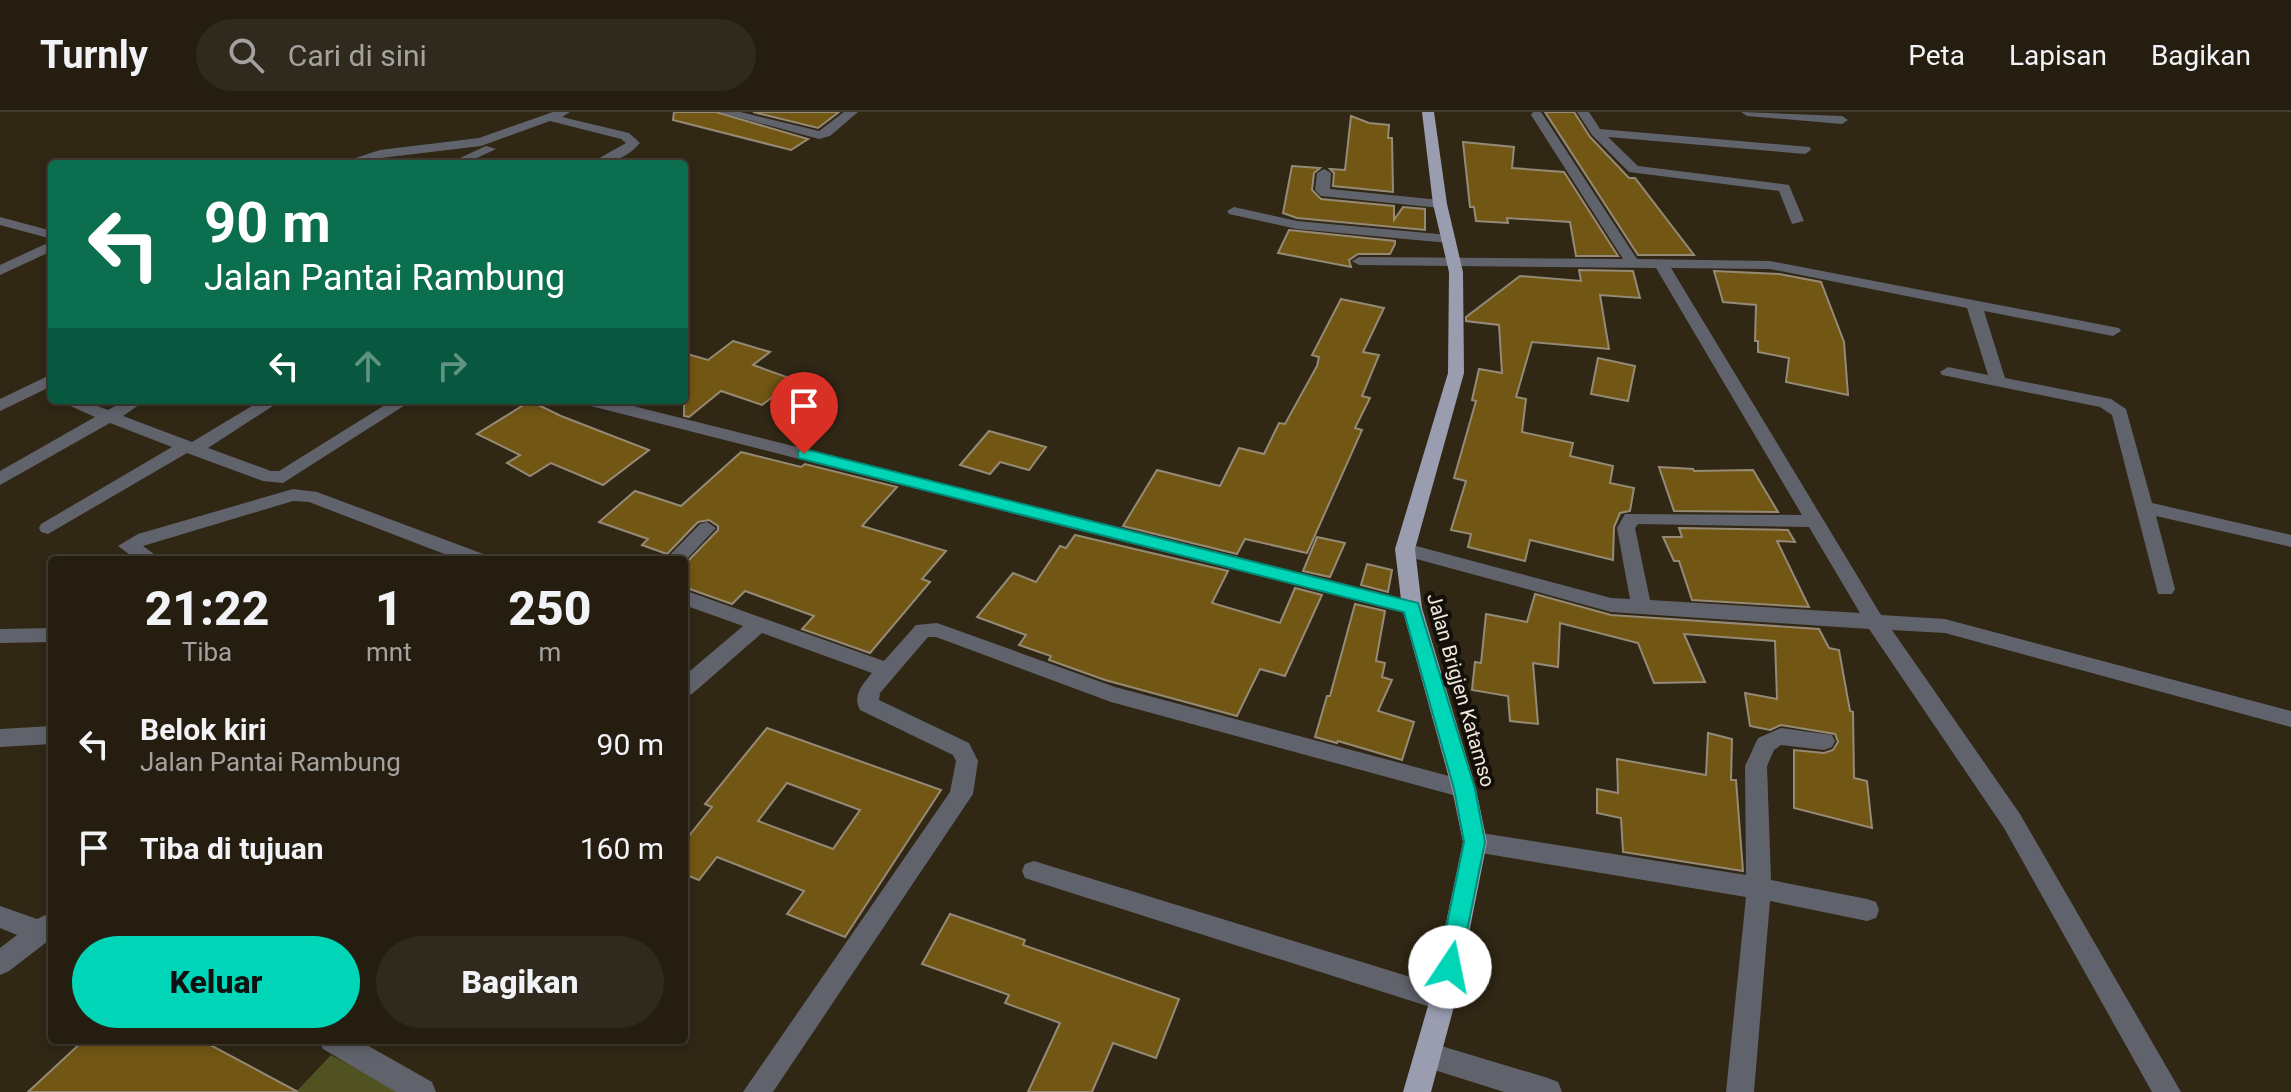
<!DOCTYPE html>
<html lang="id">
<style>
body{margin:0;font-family:Roboto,sans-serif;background:#302a1e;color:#f1f3f6;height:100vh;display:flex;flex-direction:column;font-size:30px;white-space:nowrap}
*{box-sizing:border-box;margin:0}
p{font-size:26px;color:#a3a29f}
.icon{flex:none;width:44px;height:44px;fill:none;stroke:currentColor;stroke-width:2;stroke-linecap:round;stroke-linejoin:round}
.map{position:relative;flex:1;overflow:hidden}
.details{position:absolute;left:48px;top:444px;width:640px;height:488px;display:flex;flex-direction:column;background:#241d10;border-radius:8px;box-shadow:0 4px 12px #0003,0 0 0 2px #413b30}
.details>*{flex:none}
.top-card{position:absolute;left:48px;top:48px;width:640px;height:244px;border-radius:8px;box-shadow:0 4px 12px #0003,0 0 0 2px #413b30;background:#0b6e4f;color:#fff;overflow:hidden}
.pin{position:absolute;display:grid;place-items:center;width:68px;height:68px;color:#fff;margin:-82px -34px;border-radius:50% 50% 50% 0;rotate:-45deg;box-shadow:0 0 8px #0007}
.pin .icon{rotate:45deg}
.me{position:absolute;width:88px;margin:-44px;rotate:11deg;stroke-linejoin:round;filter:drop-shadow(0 0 6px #0008)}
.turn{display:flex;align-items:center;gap:28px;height:168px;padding:0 24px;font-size:36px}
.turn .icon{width:104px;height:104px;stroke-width:2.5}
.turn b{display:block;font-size:56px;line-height:68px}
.lanes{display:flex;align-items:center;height:76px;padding:0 24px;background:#0003;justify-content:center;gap:40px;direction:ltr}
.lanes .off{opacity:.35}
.eta{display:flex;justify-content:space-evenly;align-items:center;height:136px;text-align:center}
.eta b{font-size:48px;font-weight:800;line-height:56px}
.cta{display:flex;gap:16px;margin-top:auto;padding:16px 24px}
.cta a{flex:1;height:92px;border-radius:48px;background:#00d5b7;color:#111;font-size:32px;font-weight:800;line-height:92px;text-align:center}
.cta a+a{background:#302a1e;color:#f1f3f6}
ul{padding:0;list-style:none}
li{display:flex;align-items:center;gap:24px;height:104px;padding:0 24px}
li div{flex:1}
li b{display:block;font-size:30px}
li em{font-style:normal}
header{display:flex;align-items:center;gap:48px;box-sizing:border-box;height:112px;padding:0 40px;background:#241d10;border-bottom:2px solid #413b30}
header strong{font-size:38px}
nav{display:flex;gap:44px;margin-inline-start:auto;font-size:28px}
.search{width:560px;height:72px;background:#302a1e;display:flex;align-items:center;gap:20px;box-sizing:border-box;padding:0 28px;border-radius:44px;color:#a3a29f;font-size:30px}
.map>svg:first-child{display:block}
</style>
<header>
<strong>Turnly</strong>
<div class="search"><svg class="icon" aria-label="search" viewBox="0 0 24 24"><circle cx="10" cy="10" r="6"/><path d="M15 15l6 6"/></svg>Cari di sini</div>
<nav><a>Peta</a><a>Lapisan</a><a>Bagikan</a></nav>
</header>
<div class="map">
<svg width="2291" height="980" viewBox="0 0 2291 980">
<rect width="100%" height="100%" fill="#302715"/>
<!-- green -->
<polygon fill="#505321" points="331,943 401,980 296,980"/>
<!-- building -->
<g fill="#725614" stroke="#958a76" stroke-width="2" fill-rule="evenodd">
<polygon points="674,0 716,0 808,27 791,38 673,8"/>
<polygon points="753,0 839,0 818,16"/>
<polygon points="1545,0 1574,0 1590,25 1629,66 1635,66 1694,143 1638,143"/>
<polygon points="1351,4 1369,11 1389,13 1388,26 1392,26 1393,80 1333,74 1334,61 1330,57 1345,58"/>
<polygon points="1463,30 1514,35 1512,56 1564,60 1618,144 1576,144 1570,110 1507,106 1508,111 1476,109 1474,95 1470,95"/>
<polygon points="1292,54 1320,56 1314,61 1312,78 1321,87 1394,94 1394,108 1403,95 1425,97 1425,118 1297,106 1283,101"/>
<polygon points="1289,118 1395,129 1395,132 1390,142 1358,142 1349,148 1351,155 1278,141"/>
<polygon points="1579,158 1633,159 1640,186 1600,183 1609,237 1532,230 1516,285 1526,287 1522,320 1573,331 1570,344 1613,354 1610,371 1634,376 1630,399 1620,401 1614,415 1613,448 1530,428 1525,449 1468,435 1471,422 1451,418 1466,369 1454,366 1476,289 1472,288 1479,257 1502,261 1499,213 1466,209 1466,205 1520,164 1581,169"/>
<polygon points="1714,159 1779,162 1821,170 1844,230 1848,283 1786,270 1789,246 1758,240 1758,229 1755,229 1756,193 1723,190"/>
<polygon points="1341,187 1384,196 1363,240 1379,243 1362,284 1370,286 1355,316 1362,318 1307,441 1245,427 1237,442 1123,414 1157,358 1220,374 1239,336 1264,342 1279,311 1285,312 1317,254 1319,245 1312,243"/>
<polygon points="733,229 770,240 753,253 795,268 762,293 721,279 689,305 684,304 684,241 708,248"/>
<polygon points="1598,246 1635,254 1628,289 1591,282"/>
<polygon points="530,289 561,304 649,338 603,373 551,351 530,364 507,351 520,343 477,322"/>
<polygon points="989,319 1046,335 1029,358 1000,350 990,362 960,353"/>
<polygon points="741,340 801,355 805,352 897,375 862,414 946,439 922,467 930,470 870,541 802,517 814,504 745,479 732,492 684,475 684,453 718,418 718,414 709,408 698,410 667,442 642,433 648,427 599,410 635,379 681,394"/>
<polygon points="1659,355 1693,357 1694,359 1753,358 1778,400 1674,399"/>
<polygon points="1679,416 1788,418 1795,430 1777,429 1809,495 1692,488 1679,449 1674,449 1663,425 1682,425"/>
<polygon points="1075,423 1228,459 1212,491 1280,511 1295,476 1322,483 1285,564 1260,557 1237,604 1105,568 1049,548 1051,544 1019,533 1026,523 977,505 1013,461 1036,470 1060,434 1066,436"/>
<polygon points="1317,425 1345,431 1330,465 1303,459"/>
<polygon points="1367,452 1392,458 1388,480 1361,473"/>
<polygon points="1535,482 1611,503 1819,517 1829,536 1839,538 1850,599 1853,600 1854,666 1867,669 1872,716 1794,696 1794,638 1824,641 1833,638 1838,630 1835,622 1781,613 1770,618 1750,614 1745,581 1777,587 1775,529 1684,522 1705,570 1654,571 1638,531 1560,511 1558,555 1533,551 1538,612 1510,609 1508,584 1472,578 1475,550 1481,551 1486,502 1527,510"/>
<polygon points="1355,492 1385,499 1376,549 1385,551 1382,565 1392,568 1378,599 1414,610 1402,648 1338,629 1337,631 1315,625 1327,584 1330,584"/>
<path d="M 767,616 L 941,678 L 845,825 L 787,802 L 804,779 L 717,745 L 699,768 L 684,762 L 684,730 L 712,695 L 705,692 ZM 787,671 L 860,698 L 833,737 L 758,709 Z"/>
<polygon points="1708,621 1732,627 1731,668 1736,668 1743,759 1623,740 1621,706 1597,701 1597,677 1618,681 1617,647 1706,663"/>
<polygon points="950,802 1025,828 1023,833 1179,887 1156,946 1113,931 1092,980 1028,980 1060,911 1005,891 1009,883 922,852"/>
<polygon points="84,928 201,928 298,980 28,980"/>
</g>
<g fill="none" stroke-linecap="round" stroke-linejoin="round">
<!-- minor -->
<g fill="#61636c" fill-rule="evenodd">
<path d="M 553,0 L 570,0 L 562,5 L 629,21 L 640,31 C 626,47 609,52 589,52 L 626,31 L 621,27 L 550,9 L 481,34 L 381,46 L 358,52 L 337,52 L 380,38 L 479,26 Z"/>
<polygon points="719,0 740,0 819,19 844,0 858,0 830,24 819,27"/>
<path d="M 1533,0 L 1541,0 L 1637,147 L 1770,149 L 2119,216 L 2121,219 L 2113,224 L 1984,199 L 2005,266 L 2111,287 L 2126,297 L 2152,391 L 2291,423 L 2291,435 L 2156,404 L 2175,477 L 2172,482 L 2158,482 L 2112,303 L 2100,295 L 1942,263 L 1940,260 L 1948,255 L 1988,263 L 1967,196 L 1770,157 L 1671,156 L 1881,503 L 1945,507 L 2291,599 L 2291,615 L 1945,521 L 1892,518 L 2020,702 L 2181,980 L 2152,980 L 2004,716 L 1869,517 L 1611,500 L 1398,442 L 1395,437 L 1398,432 L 1405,431 L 1611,486 L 1630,487 L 1617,416 L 1625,402 L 1802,403 L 1656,156 L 1359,153 L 1352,149 L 1359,145 L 1623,147 L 1531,3 ZM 1638,412 L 1809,415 L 1860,501 L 1650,488 L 1635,416 Z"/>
<polygon points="1577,0 1589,0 1600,17 1810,35 1811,38 1805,42 1608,25 1638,54 1789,73 1804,109 1792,112 1779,79 1629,60 1592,23"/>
<polygon points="1741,0 1842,4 1848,8 1842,12 1747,4"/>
<polygon points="486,34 496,37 464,52 447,52"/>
<polygon points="1324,57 1331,61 1330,77 1440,88 1447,92 1440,96 1321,84 1315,78 1317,61"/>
<polygon points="1234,95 1297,109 1449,123 1456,127 1449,131 1297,117 1229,102 1227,99"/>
<polygon points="0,105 52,119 52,127 0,113"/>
<polygon points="52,129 52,139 0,163 0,153"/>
<polygon points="52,262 52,274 0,299 0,287"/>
<polygon points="57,288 80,288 108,298 126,288 146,288 123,304 192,330 262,288 282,288 208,336 271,359 279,359 393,288 413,288 283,371 263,369 187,341 48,422 41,420 39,416 41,412 172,335 110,311 0,373 0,359 95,305"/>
<polygon points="581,288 609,288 1412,489 1419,491 1422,496 1419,501 1412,503 583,292"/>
<polygon points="293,377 317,380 486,443 489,448 460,448 309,390 293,389 143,434 162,448 137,448 118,434 138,422"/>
<polygon points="707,410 716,416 684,450 684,448 665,448 700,412"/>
<path d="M 684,478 L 884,549 L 916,513 L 937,511 L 1115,575 L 1464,668 L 1472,670 L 1476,677 L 1472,684 L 1464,686 L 1111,590 L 936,525 L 928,525 L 880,581 L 879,588 L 969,631 L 978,649 L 973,682 L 773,980 L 743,980 L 950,680 L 956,649 L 953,643 L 860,598 C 852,583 863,572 872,561 L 762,521 L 692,582 L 684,584 L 684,564 L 743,514 L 684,493 Z"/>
<polygon points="52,516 52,530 0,531 0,517"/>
<polygon points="52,614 52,632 0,635 0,617"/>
<polygon points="1781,616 1832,623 1835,629 1832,635 1824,638 1781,633 1774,638 1767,654 1771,768 1867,787 1876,790 1879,798 1876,806 1867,809 1770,789 1754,980 1726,980 1746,785 1475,740 1467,737 1463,730 1467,723 1475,720 1746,763 1745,654 1758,626"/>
<polygon points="1034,749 1443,875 1452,878 1456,887 1452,896 1443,899 1034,769 1025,766 1022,759 1025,752"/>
<polygon points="0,794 37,807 52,800 52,826 9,859 0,863 0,836 17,823 0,816"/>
<polygon points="319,928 358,928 432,970 436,980 396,980 323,937"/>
<polygon points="1428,930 1548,966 1558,970 1562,980 1504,980 1428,956 1418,952 1414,943 1418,934"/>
</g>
<!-- major -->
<polygon fill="#9a9db0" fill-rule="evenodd" points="1422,0 1434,0 1447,92 1463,160 1464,261 1415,437 1422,496 1476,677 1487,730 1456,887 1431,980 1403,980 1430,887 1463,730 1452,677 1402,496 1395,437 1448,261 1449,160 1433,92"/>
</g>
<!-- route -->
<polygon fill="#00d5b7" stroke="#008a77" stroke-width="2" points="804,337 1418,491 1475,677 1485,730 1458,863 1450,866 1441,863 1438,855 1464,730 1454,677 1404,500 798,346 798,339"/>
<g text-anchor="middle" stroke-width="8" stroke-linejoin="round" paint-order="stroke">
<!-- street labels -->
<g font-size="20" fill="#eee8dd" stroke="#141009">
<text transform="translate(1461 578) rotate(74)" y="7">Jalan Brigjen Katamso</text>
</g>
</g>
</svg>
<div class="pin" style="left:804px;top:342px;background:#d93025"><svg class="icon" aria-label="arrive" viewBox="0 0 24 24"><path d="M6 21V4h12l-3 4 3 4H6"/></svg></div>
<svg class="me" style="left:1450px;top:855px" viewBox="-20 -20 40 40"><circle r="19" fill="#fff"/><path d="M0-13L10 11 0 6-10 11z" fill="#00d5b7"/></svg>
<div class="top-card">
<div class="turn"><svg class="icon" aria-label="left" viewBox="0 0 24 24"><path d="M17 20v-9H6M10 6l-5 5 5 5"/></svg><div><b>90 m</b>Jalan Pantai Rambung</div></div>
<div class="lanes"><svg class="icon" aria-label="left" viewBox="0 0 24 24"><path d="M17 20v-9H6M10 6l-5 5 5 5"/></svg><svg class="icon off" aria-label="ahead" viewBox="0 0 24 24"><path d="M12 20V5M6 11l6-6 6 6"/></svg><svg class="icon off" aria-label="right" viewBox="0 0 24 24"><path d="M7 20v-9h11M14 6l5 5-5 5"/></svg></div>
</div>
<section class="details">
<div class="eta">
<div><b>21:22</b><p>Tiba</p></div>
<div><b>1</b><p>mnt</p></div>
<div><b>250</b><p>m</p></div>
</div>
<ul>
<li><svg class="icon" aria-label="left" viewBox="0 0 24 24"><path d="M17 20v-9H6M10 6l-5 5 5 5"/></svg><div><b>Belok kiri</b><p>Jalan Pantai Rambung</p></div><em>90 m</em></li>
<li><svg class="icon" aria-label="arrive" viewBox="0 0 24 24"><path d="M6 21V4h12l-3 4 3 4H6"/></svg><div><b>Tiba di tujuan</b></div><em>160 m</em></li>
</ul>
<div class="cta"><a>Keluar</a><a>Bagikan</a></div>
</section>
</div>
